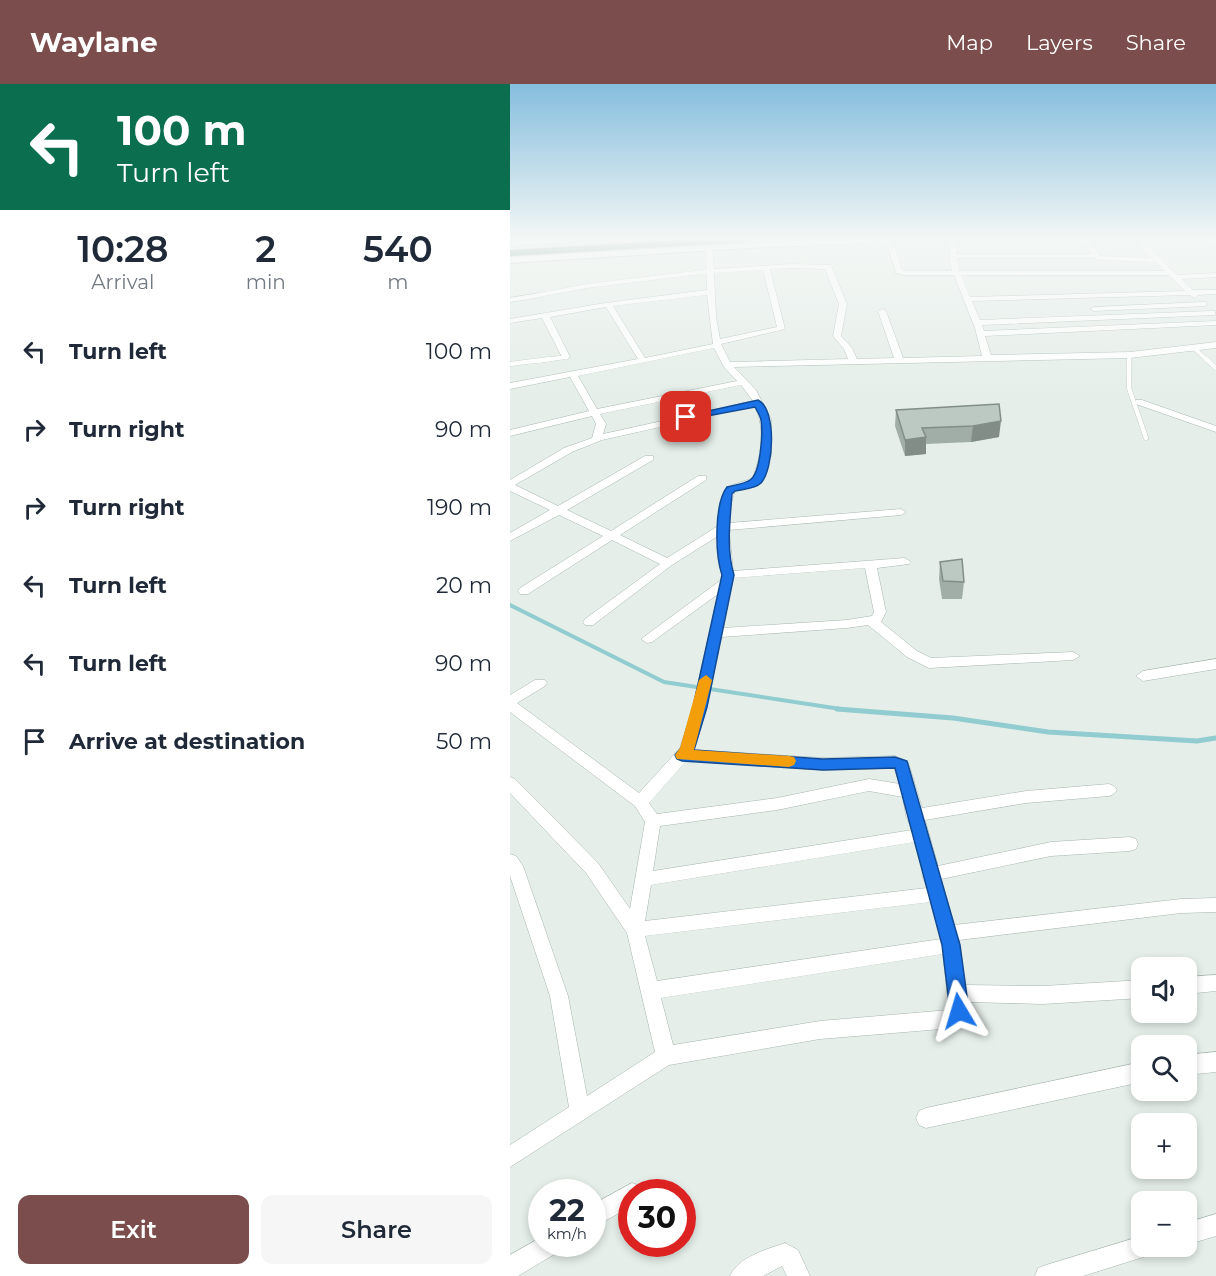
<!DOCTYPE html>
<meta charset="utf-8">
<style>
body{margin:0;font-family:Montserrat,sans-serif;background:#f6f6f7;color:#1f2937;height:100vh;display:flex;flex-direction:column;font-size:22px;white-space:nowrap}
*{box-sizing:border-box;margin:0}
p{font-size:20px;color:#747a83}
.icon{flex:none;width:33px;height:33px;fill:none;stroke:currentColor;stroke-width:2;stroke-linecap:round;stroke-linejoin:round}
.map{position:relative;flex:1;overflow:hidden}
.panel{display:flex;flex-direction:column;background:#fff;width:510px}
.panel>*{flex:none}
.hud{background:#0b6e4f;color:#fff;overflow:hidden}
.fabs{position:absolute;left:621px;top:873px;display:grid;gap:12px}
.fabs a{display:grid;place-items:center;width:66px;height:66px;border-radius:12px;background:#fff;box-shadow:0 3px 9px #0003;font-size:30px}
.speed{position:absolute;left:18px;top:1095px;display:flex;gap:12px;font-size:30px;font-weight:700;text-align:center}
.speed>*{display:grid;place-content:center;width:78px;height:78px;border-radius:50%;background:#fff;box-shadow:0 3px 9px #0003;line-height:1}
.speed small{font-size:15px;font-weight:400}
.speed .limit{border:9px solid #d22;background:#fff;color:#111}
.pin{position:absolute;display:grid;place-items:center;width:51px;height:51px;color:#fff;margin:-26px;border-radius:12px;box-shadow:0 3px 9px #0006}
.me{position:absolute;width:66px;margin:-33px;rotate:353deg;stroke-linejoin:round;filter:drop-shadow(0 0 4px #0008)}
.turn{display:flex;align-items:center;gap:21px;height:126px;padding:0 18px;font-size:27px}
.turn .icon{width:78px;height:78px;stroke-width:2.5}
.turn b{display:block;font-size:42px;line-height:51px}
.eta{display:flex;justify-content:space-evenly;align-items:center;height:102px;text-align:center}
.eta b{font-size:36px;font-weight:600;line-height:42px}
.cta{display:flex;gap:12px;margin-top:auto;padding:12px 18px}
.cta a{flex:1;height:69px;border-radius:12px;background:#7b4d4c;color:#fff;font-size:24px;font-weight:600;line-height:69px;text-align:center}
.cta a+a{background:#f6f6f7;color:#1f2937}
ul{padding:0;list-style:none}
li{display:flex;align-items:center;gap:18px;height:78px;padding:0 18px}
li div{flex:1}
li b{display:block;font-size:22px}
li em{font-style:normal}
header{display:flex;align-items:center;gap:36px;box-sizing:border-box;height:84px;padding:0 30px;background:#7b4d4c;color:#fff}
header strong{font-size:28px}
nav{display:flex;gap:33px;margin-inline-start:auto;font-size:21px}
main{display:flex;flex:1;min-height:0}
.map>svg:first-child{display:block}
</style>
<header>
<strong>Waylane</strong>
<nav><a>Map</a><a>Layers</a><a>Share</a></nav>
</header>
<main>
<section class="panel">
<div class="hud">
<div class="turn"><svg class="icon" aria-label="left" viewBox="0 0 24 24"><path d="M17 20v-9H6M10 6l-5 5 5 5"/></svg><div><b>100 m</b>Turn left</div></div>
</div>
<div class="eta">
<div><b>10:28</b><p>Arrival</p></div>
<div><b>2</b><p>min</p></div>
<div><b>540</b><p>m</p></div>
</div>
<ul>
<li><svg class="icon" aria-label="left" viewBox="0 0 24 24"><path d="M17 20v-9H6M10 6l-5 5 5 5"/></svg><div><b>Turn left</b></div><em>100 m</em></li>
<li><svg class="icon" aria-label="right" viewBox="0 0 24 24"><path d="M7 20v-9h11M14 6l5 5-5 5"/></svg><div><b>Turn right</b></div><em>90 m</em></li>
<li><svg class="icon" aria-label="right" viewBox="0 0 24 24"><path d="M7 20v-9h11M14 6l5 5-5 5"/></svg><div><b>Turn right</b></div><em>190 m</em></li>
<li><svg class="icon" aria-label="left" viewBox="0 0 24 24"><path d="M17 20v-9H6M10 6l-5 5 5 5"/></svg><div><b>Turn left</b></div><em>20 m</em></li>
<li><svg class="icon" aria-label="left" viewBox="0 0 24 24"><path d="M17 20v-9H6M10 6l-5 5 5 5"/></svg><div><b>Turn left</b></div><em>90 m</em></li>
<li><svg class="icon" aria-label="arrive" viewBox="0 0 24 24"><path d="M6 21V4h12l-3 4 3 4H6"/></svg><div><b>Arrive at destination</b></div><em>50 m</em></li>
</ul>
<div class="cta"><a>Exit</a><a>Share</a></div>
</section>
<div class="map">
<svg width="706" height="1192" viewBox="0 0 706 1192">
<rect width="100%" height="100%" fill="#e5eee9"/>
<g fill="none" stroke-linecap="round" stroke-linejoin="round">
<!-- stream-far1 -->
<polyline stroke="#91ccd0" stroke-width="4" points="0,521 154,598 337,626"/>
<!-- stream -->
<polyline stroke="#91ccd0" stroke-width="5" points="327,625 443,634 538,648 687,657 706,654"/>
<defs>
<g id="lane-far1">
<polyline points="29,211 77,202 200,187"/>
<polyline points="683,263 698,277"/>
<polyline points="28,277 56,273"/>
<polyline points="619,277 620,271"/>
</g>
<g id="lane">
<polyline points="619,275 619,304 636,354"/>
<polyline points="696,275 706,284"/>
<polyline points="0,280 40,275"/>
</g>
<g id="street">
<path d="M 376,155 L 382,155 L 392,186 L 395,187 L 442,187 C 438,176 442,165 437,155 L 443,155 L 446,160 L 446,170 L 582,170 L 573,155 L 579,155 L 590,172 L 641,174 L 623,155 L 630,155 L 667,191 L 706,189 L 706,193 L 672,195 L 683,206 L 706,206 L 706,210 L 688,211 L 685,214 L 680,211 L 462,217 L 470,236 L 702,227 L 705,227 L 705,231 L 472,241 L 474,247 L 706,237 L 706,241 L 475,252 L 481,271 L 620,268 L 706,258 L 706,264 L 620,274 L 224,283 L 246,306 L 261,335 L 261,372 L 253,396 L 246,402 L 225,407 L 220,422 L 219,439 L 391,425 L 396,428 L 391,431 L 219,446 L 223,487 L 395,474 L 401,478 L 399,480 L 367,484 L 376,528 L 371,538 L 407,567 L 421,574 L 563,568 L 570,572 L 563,576 L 419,584 L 397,573 L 358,541 L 337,544 L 211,553 L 197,623 L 184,666 L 313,674 L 385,672 L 397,677 L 399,681 L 412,724 L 516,707 L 599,700 L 604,702 L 607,706 L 604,710 L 599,712 L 516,719 L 415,736 L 428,782 L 541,758 L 620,753 L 626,755 L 628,760 L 626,765 L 620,767 L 541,772 L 431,795 L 444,841 L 671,815 L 706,814 L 706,828 L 671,829 L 449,856 L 455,901 L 533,902 L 632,896 L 632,914 L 533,920 L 457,918 C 459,929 455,939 444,944 L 310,955 L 159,981 L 0,1083 L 0,1061 L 59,1023 L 40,912 L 0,792 L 0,770 L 6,772 L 13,782 L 58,912 L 77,1012 L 145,968 L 117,849 L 76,789 L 0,709 L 0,693 L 5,695 L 88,779 L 120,825 L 135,738 L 125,722 L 0,628 L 0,611 L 25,596 L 35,596 L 37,599 L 35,602 L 7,619 L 129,709 L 170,664 L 183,623 L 208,510 L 142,558 L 137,559 L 131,555 L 211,496 L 212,491 L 208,452 L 162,481 L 83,541 L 75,541 L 73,538 L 75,535 L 150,480 L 102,456 L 18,510 L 10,510 L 8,507 L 10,504 L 93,452 L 49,431 L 0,457 L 0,449 L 40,426 L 0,407 L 0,396 L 54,364 L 82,354 L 86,340 L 82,332 L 0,352 L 0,346 L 79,327 L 60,293 L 0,305 L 0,299 L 128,275 L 96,223 L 40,233 L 60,273 L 56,276 L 52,273 L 32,234 L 0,239 L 0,235 L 95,219 L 197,206 L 196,163 L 199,161 L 202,163 L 204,185 L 281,180 L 321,181 L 337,220 L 331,252 L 342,264 L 347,275 L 384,274 L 368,227 L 372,225 L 376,227 L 393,274 L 472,272 L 465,244 L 444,191 L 394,191 L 386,189 ZM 447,174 L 585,174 L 588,176 L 646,178 L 655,187 L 449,187 ZM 281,184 L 315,185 L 329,220 L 323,252 L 334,265 L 338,275 L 220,278 L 211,260 L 275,245 L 260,185 ZM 253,186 L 267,243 L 210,255 L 206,233 L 204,189 ZM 451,191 L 659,191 L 675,207 L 460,213 ZM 197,211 L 203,260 L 135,274 L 103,222 ZM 204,264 L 214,283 L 227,297 L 87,325 L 68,292 ZM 231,301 L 243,317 L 93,350 L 96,340 L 90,330 ZM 245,322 C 256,346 251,371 243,394 L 217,403 L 210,422 L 208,442 L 157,474 L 110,451 L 196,396 L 196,392 L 188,392 L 101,447 L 57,426 L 143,376 L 143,372 L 135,372 L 48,422 L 5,401 L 62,368 L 92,356 ZM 355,484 L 364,528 L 362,532 L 337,536 L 213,544 L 223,494 ZM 176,677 L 313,686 L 384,684 L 390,700 L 359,695 L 267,714 L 147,730 L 139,719 ZM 359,707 L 393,713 L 396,732 L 402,746 L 143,787 L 150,742 L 267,726 ZM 405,758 L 413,788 L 412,791 L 417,804 L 135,837 L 141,801 ZM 421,818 L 431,855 L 147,897 L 135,852 ZM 433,870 L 439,926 L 310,937 L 163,961 L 151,914 Z"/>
<polygon points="694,155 706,156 706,161 695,156"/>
<polygon points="29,209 33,211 32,213 0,218 0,214"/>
<polygon points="693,218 696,218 696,222 584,227 580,225 584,223"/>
<polygon points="626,316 632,316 706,342 706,348 626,320"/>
<polygon points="706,575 706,585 633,597 626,592 633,587"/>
<polygon points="706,891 706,907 676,910 676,893"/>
<polygon points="706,968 706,988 676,991 676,971"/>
<polygon points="632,978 632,998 416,1044 409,1041 406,1034 409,1027 416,1024"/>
<polygon points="122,1099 130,1102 132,1108 122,1108 122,1122 82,1144 82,1121"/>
<polygon points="706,1130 706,1152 676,1161 676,1139"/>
<polygon points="632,1152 632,1162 646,1162 643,1170 573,1192 525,1192 528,1184 536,1181"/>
<polygon points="32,1153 32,1160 51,1160 48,1168 8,1192 0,1192 0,1171"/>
<path d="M 275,1159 L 288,1166 L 300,1192 L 277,1192 L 272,1182 L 253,1192 L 220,1192 C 227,1174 257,1165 275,1159 Z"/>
</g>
<g id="secondary">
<polygon points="21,155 70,155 65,158 0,162 0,156"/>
<polygon points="318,155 386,155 381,158 239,164 0,179 0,173"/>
</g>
<polygon id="highway" points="188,155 238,155 233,158 0,172 0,166"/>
</defs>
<!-- lane-far1 casing -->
<use href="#lane-far1" stroke="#a8b6af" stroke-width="4.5"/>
<!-- lane casing -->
<use href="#lane" stroke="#a8b6af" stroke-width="5"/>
<!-- street casing -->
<use href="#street" stroke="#a8b6af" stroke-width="1"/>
<!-- secondary casing -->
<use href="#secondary" stroke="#a4b9b0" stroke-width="2"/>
<!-- highway casing -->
<use href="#highway" stroke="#c2c9c6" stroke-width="2"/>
<!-- lane-far1 -->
<use href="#lane-far1" stroke="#fff" stroke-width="4"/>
<!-- lane -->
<use href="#lane" stroke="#fff" stroke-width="4.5"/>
<!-- street -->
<use href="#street" fill="#fff" fill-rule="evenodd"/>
<!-- secondary -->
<use href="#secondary" fill="#fff" fill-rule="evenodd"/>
<!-- highway -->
<use href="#highway" fill="#326a59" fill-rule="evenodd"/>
</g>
<!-- wall -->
<g fill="#a1ada7">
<polygon points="489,320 489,353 461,358 416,360 416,370 395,372 385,342 386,326"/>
<polygon points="430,478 454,498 452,515 432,515 429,495"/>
</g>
<!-- shaded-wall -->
<g fill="#838d88">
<polygon points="491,337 489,353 461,358 463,342"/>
<polygon points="416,353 416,370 395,372 395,356"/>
</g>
<!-- building -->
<g fill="#bbc9c2" stroke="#838d88" stroke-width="1.5">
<polygon points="489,320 491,337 463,342 412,344 416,353 395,356 386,326"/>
<polygon points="452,475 454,498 433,497 430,478"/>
</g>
<!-- sky -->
<linearGradient id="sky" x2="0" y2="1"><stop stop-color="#85bede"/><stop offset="0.48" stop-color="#f3f7f5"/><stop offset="1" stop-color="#f3f7f5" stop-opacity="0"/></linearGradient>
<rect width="706" height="322" fill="url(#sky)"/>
<!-- route -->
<path fill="#1a73e8" stroke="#114b97" stroke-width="1.5" d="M 248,316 C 267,325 264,385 251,399 C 245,405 233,405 225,407 L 222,410 C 220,437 216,465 224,491 L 197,623 L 184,666 L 313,675 L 385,673 L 397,677 L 450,861 L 459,927 L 456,933 L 449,936 L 443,933 L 440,927 L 432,861 L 385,684 L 313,686 L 172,677 L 167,675 L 165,671 L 171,664 L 183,623 L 212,491 C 205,470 204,420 217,403 C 224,401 234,400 240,396 C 251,389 253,348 251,336 C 250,331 247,327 245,323 L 176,336 L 171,333 Z"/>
<!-- slow -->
<polygon fill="#f59e0b" points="196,591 202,596 184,666 279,672 284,673 286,677 284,681 279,683 167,675 165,671 170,664 189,596"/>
</svg>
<div class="fabs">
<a><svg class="icon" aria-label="sound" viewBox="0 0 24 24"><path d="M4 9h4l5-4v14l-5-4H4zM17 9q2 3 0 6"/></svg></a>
<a><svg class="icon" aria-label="search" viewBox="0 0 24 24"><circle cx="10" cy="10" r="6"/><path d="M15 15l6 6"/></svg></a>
<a>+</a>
<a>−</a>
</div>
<div class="speed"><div>22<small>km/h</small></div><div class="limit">30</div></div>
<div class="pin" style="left:176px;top:333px;background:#d93025"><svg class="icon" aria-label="arrive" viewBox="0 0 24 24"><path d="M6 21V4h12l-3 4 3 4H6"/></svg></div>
<svg class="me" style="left:449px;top:927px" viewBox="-20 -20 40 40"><path d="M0-17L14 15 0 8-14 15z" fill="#1a73e8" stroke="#fff" stroke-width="4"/></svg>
</div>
</main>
